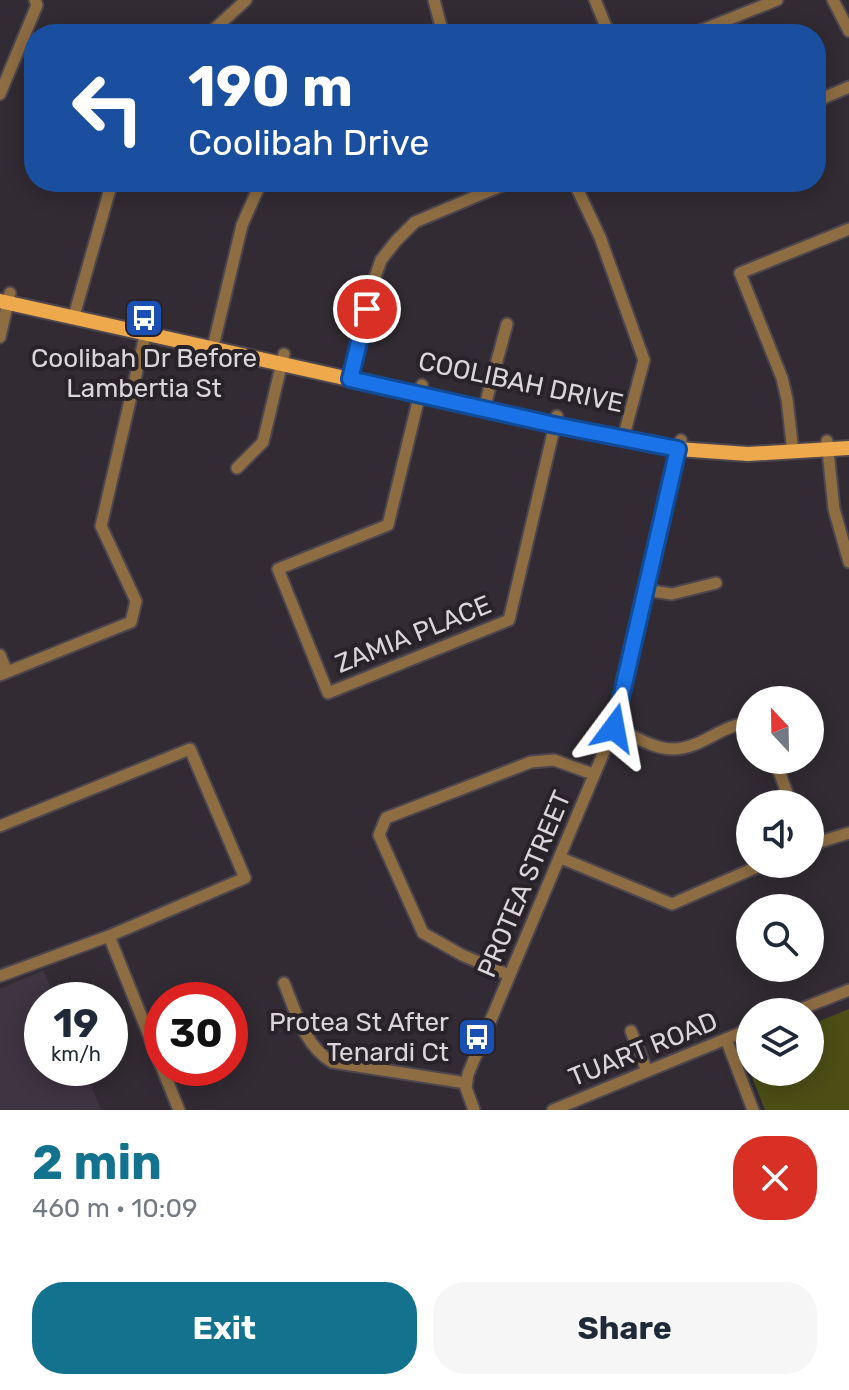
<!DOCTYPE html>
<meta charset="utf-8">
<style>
body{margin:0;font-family:Rubik,sans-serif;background:#f6f6f7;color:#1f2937;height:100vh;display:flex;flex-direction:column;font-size:30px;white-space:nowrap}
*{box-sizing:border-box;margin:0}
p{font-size:26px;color:#747a83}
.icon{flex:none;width:44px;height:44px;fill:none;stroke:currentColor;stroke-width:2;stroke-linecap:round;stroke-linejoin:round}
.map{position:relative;height:1110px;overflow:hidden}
.details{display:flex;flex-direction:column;background:#fff;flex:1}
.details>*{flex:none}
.hud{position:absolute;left:24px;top:24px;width:802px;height:168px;border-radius:32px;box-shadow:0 4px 20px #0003;background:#1a4fa0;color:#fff;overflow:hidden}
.needle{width:52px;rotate:338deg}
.controls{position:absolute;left:736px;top:686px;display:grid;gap:16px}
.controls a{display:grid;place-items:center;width:88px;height:88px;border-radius:50%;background:#fff;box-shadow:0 4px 20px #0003;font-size:40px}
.speed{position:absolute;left:24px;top:982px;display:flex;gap:16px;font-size:40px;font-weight:700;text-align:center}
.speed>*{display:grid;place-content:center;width:104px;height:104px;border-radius:50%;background:#fff;box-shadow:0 4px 20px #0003;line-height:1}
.speed small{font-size:20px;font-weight:400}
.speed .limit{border:12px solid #d22;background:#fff;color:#111}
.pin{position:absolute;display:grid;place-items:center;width:68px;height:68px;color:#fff;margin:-34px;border:4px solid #fff;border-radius:50%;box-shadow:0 2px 8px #0007}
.me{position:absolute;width:88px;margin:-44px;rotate:13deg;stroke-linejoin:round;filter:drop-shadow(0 0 6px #0008)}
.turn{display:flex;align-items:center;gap:28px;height:168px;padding:0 32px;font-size:36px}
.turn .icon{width:104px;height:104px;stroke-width:2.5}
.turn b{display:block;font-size:56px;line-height:68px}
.round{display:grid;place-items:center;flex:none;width:84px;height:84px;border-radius:32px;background:#f6f6f7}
.head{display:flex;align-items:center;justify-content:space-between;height:136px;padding:0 32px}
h1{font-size:48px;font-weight:700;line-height:60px;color:#13728e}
.cta{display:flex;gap:16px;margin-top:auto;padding:16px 32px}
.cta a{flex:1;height:92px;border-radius:32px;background:#13728e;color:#fff;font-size:32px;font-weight:700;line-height:92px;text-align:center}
.cta a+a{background:#f6f6f7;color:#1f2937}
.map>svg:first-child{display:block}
</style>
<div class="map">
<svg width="849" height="1110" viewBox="0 0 849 1110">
<rect width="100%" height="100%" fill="#322b33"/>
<!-- built -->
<polygon fill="#3f3441" points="43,970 56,1000 42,1000 42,1068 84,1068 101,1110 0,1110 0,989"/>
<!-- green -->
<polygon fill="#4c4e16" points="849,1009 849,1110 765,1110 750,1072 810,1072 810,1025"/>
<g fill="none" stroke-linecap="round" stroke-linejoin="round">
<defs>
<g id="minor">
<polyline points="434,0 443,34"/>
<polyline points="595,0 609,34"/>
<polyline points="833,0 849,31"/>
<polyline points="209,34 246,0"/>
<polyline points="692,34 777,0"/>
<polyline points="0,94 37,5 35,0"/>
<polyline points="816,101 849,87"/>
<polyline points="574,182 600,237 644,360 623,439"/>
<polyline points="74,316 112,182"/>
<polyline points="0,337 10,293"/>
<polyline points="213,347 242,225 261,182"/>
<polyline points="350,379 373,283 381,260 396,241 415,222 510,182"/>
<polyline points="422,385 388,525 278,569 328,693 509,620 557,416"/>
<polyline points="484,409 507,324"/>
<polyline points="827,441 834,509 849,562"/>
<polyline points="793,452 787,399 782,378 740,273 849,229"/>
<polyline points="237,468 263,442 284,354"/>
<polyline points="645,590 672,594 716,583"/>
<polyline points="0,655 7,672"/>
<polyline points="0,675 131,622 136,601 101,526 148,323"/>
<path d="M 614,728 C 633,735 653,749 673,749 C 701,749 722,724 750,723"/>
<polyline points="775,760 791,804"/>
<polyline points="0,826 190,749 245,878 109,936 0,976"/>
<polyline points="810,845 849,833"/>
<polyline points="561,858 672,904 764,864"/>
<polyline points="109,936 179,1110"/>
<polyline points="509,975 462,955 423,933 379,835 386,818 531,762 554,760 593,774"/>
<path d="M 284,983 C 296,1012 304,1045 332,1062 L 466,1083"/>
<polyline points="793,1012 849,990"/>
<polyline points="631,1031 647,1071"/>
<polyline points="726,1039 753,1110"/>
<polyline points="474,1110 466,1088 468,1074 614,728 681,440"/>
<polyline points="553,1110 750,1029"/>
</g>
<polyline id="major" points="0,301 555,425 678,449 748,454 849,448"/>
</defs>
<!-- minor casing -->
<use href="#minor" stroke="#4d464e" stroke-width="15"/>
<!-- major casing -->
<use href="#major" stroke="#4d464e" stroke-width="18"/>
<!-- minor -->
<use href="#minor" stroke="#8e6d43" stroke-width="11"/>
<!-- major -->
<use href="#major" stroke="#eea94c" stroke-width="14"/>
</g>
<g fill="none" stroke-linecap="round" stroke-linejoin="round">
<defs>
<polyline id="route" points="367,309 350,379 555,425 678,449 614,728"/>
</defs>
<!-- route casing -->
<use href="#route" stroke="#114b97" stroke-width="20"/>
<!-- route -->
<use href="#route" stroke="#1a73e8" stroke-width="14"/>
</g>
<!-- icons -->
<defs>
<symbol id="bus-square" viewBox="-11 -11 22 22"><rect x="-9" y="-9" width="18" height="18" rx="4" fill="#1a4fb4" stroke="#282229"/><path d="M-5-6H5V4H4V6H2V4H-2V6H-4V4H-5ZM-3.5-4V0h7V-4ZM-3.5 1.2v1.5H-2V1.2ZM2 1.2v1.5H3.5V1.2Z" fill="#fff"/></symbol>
</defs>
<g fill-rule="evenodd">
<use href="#bus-square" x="122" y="296" width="44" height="44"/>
<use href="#bus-square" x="455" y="1015" width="44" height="44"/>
</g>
<g text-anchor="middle" stroke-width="8" stroke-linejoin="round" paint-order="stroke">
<!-- poi labels -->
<g font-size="26" fill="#dad5da" stroke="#282229">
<text x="144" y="367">Coolibah Dr Before<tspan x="144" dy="30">Lambertia St</tspan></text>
<text x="449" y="1031" text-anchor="end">Protea St After<tspan x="449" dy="30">Tenardi Ct</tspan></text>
</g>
<!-- street labels -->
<g font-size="26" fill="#dad5da" stroke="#282229">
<text transform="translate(521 382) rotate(12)" y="9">COOLIBAH DRIVE</text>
<text transform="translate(413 634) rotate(-22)" y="9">ZAMIA PLACE</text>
<text transform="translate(524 884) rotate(-67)" y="9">PROTEA STREET</text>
<text transform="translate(643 1049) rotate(-22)" y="9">TUART ROAD</text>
</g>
</g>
</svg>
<div class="controls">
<a><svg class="needle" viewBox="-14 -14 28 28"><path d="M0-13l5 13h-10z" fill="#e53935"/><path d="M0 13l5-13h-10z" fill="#747a83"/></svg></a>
<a><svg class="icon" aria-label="sound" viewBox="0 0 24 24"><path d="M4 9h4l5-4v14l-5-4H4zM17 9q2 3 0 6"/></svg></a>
<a><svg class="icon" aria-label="search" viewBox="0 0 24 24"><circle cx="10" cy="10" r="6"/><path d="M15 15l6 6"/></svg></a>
<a><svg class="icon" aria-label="layers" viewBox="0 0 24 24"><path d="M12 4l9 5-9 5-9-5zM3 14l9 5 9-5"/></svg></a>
</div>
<div class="speed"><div>19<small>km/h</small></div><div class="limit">30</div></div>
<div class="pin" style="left:367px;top:309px;background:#d93025"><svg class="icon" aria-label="arrive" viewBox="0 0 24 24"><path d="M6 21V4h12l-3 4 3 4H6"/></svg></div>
<svg class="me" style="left:614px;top:728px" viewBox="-20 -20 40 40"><path d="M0-17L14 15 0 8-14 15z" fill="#1a73e8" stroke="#fff" stroke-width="4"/></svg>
<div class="hud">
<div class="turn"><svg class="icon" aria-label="left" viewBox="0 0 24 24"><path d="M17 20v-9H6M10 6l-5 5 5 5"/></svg><div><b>190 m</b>Coolibah Drive</div></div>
</div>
</div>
<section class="details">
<div class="head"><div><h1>2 min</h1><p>460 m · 10:09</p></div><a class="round" style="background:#d93025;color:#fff"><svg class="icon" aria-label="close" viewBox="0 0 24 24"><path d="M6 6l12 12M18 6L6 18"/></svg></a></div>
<div class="cta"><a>Exit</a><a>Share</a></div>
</section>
